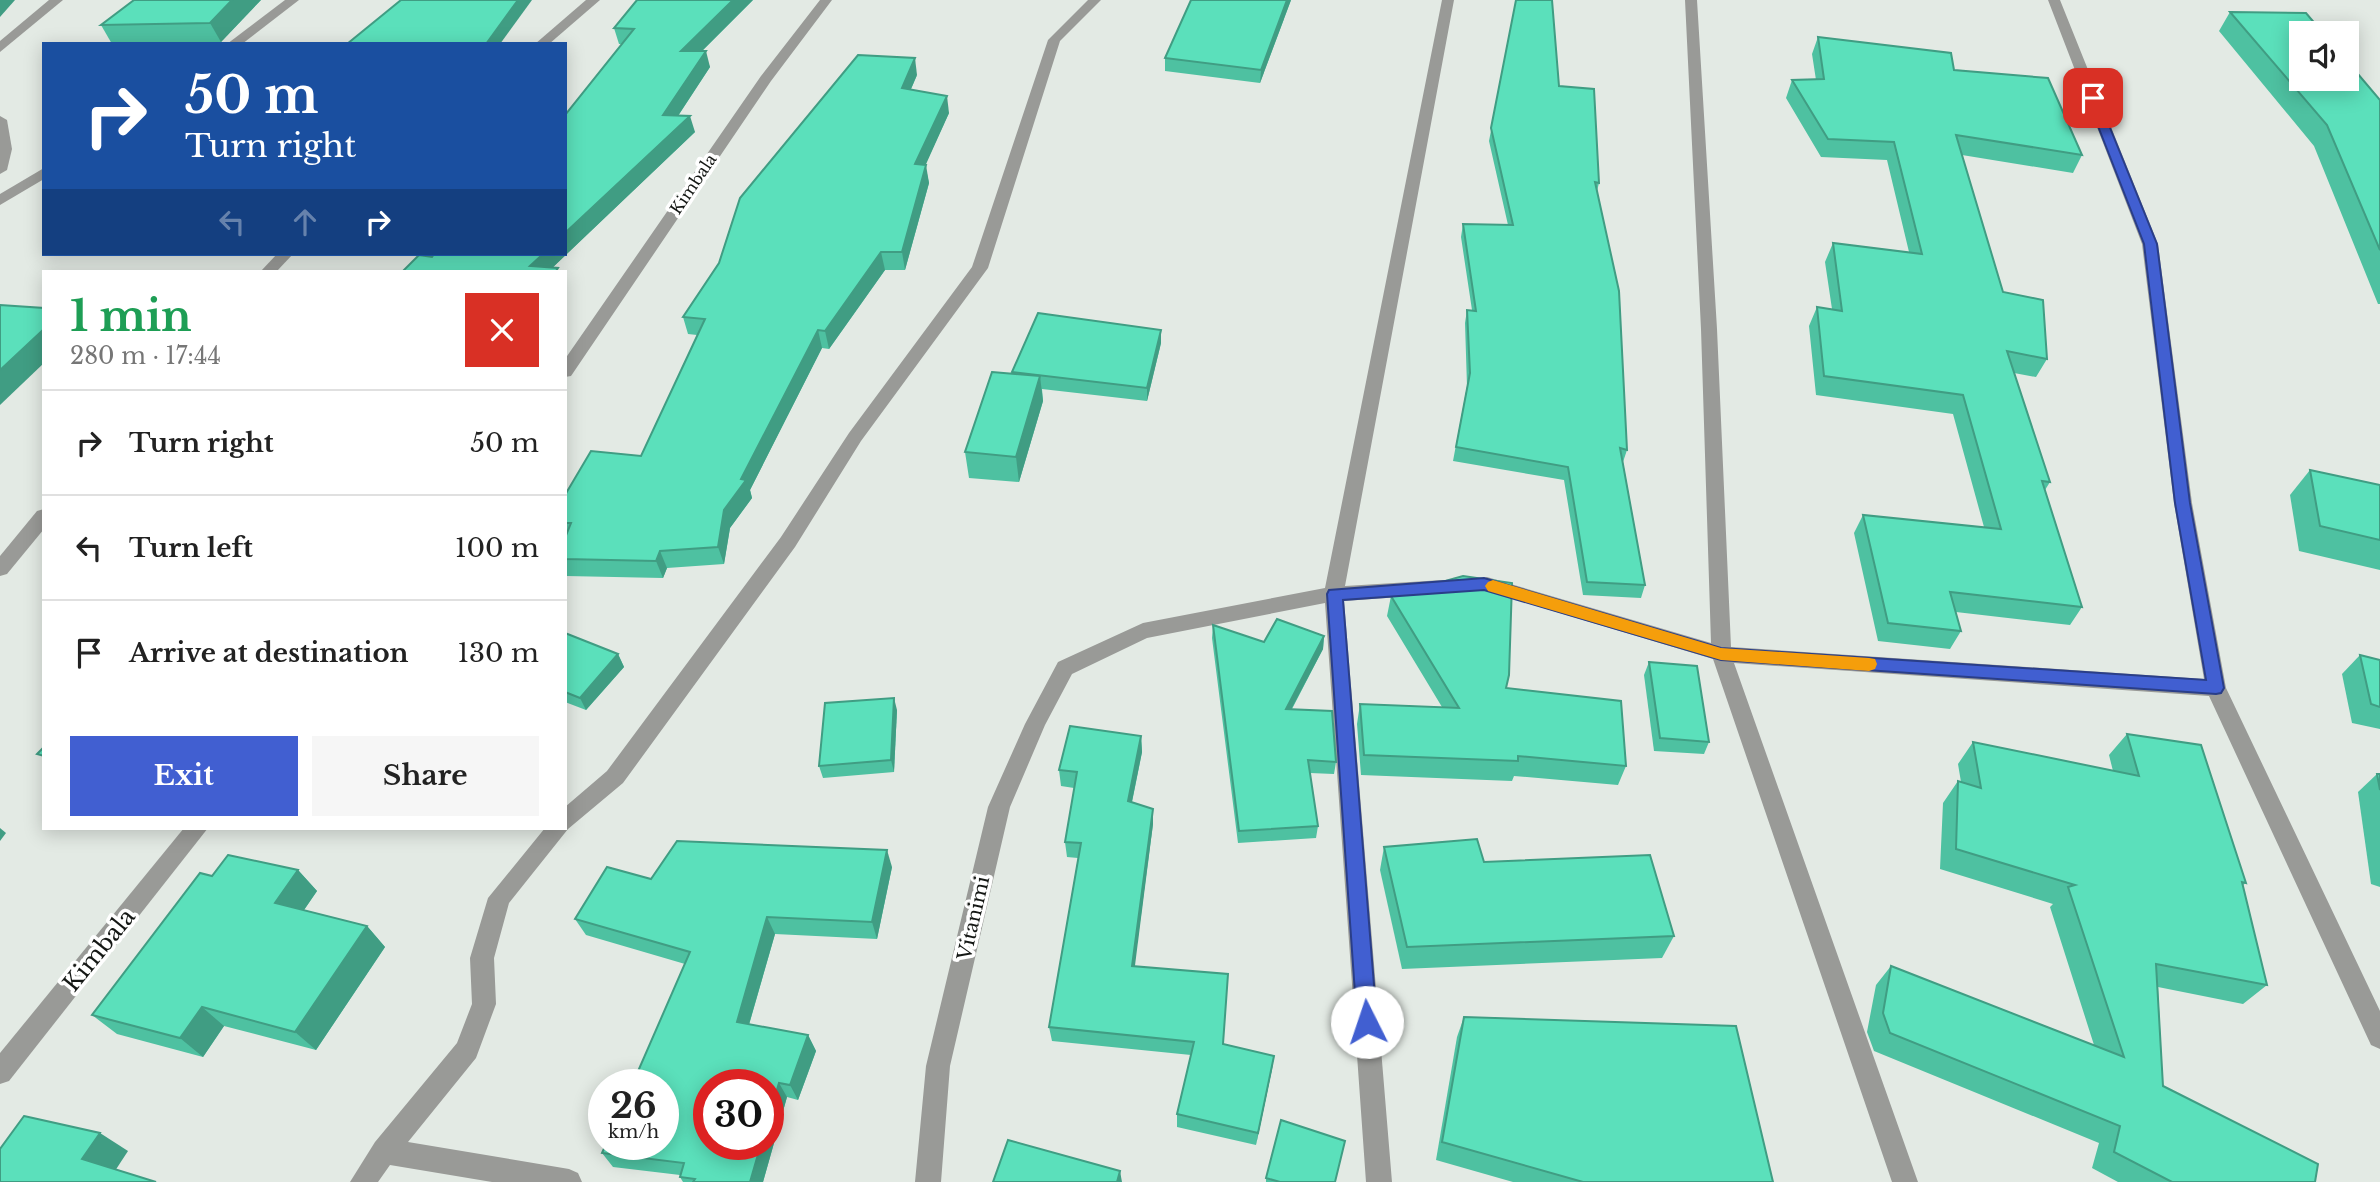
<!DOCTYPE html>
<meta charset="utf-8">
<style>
body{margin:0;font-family:"Libre Baskerville",serif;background:#f6f6f6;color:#222;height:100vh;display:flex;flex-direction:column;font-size:26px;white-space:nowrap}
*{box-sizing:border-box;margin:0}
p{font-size:23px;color:#767676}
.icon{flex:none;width:38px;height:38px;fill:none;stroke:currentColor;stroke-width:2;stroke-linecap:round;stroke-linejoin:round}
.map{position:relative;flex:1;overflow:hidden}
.panel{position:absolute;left:42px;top:270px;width:525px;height:560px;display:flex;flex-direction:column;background:#fff;border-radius:0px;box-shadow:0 4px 18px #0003}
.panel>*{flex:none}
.guide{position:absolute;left:42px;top:42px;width:525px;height:214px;border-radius:0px;box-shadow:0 4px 18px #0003;background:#1a4fa0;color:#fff;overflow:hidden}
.fabs{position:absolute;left:2289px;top:21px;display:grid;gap:14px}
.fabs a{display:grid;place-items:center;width:70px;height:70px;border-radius:0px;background:#fff;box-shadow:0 4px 18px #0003;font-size:35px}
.speed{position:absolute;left:588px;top:1069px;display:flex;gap:14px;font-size:35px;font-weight:700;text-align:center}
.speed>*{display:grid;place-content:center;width:91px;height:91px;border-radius:50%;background:#fff;box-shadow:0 4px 18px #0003;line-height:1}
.speed small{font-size:18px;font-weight:400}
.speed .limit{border:10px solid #d22;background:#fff;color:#111}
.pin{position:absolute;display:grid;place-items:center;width:60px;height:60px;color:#fff;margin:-30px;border-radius:14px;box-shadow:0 4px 10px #0006}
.me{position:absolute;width:77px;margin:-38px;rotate:356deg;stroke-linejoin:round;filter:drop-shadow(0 0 5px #0008)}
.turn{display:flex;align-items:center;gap:24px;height:147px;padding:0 28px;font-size:32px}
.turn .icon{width:91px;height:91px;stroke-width:2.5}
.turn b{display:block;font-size:49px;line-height:60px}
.lanes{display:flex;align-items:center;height:66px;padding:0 28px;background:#0003;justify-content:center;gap:35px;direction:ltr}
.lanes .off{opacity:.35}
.round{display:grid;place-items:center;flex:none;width:74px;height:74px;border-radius:0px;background:#f6f6f6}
.summary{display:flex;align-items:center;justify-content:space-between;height:119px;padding:0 28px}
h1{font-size:42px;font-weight:800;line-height:52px;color:#1e9e55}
.button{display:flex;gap:14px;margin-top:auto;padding:14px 28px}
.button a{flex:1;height:80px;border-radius:0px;background:#415fd1;color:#fff;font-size:28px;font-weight:800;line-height:80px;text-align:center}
.button a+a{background:#f6f6f6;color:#222}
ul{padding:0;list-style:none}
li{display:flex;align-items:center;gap:21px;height:105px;padding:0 28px;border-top:2px solid #e0e0e0}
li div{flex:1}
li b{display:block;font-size:26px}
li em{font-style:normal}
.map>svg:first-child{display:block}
</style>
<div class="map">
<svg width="2380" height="1182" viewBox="0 0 2380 1182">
<rect width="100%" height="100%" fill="#e3eae4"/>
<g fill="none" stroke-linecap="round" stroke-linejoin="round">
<!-- minor -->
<g fill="#999a97" fill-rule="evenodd">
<polygon points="49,0 63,0 0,52 0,41"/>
<polygon points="285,0 299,0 242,44 227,44"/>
<polygon points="586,0 600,0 549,44 535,44"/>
<polygon points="820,0 832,0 771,81 571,376 565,377 565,359 761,76"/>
<polygon points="1088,0 1101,0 1060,41 988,268 861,441 795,547 623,783 568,829 509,903 494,958 496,1004 476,1058 408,1142 569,1169 578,1173 582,1182 492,1182 390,1165 378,1182 350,1182 375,1142 457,1043 472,1004 470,958 488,898 545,828 565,828 565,807 607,771 781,537 849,433 972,267 1048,40"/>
<polygon points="1442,0 1454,0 1345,586 1443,580 1450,582 1453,587 1450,592 1443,594 1344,601 1392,1182 1366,1182 1325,603 1147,638 1072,674 1045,725 1010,807 950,1066 941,1182 915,1182 926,1066 988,807 1025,724 1058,662 1143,623 1325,588"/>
<polygon points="1685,0 1697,0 1717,329 1731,647 2204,679 2174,503 2142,244 2048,0 2060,0 2158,244 2192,503 2226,688 2380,1011 2380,1049 2371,1045 2209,696 1734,663 1918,1182 1892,1182 1713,659 1480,589 1477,584 1480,579 1487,577 1711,643 1701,329"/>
<polygon points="0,116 7,120 12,149 7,170 0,174"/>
<polygon points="44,168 44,179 0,205 0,194"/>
<polygon points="277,254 293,254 277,271 261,271"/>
<polygon points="44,509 44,529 7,574 0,576 0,556 37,511"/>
<polygon points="184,828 208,828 9,1081 0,1084 0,1053"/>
</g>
</g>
<!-- wall -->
<g fill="#4ec1a1">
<polygon points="261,0 221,42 112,44 101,25"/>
<polygon points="753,0 702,51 710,67 678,116 695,132 553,267 432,257 565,254 623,44 619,44 614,28"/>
<polygon points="1291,0 1260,83 1165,71 1165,58"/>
<polygon points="1516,0 1559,86 1599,183 1597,191 1627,450 1623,462 1645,585 1641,598 1583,595 1564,480 1453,461 1467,386 1465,323 1467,310 1472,310 1461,237 1463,224 1508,225 1489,141"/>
<polygon points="2230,12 2380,100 2380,304 2378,304 2314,146 2219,31"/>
<polygon points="1818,37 1954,70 2082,155 2073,173 1962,155 2003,292 2047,359 2036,377 2014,373 2050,482 2045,490 2082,607 2070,625 1956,612 1961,631 1950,649 1878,641 1854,533 1863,515 1984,527 1953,414 1816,395 1809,326 1817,307 1832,309 1825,262 1833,243 1909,252 1887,160 1821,157 1786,98 1792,80 1816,80 1812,54"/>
<polygon points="917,75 911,89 949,113 925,165 929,183 905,270 885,270 829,349 822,348 750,490 752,498 730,528 724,564 667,568 663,578 566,576 565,495 641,456 697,335 688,334 683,317"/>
<polygon points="1161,343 1147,401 1042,389 1043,401 1019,482 969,478 965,452 1012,372"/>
<polygon points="2310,470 2380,485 2380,570 2299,551 2290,495"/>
<polygon points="1391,596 1506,688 1626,766 1618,785 1514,776 1512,781 1361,775 1357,724 1360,704 1442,707 1387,616"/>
<polygon points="1213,625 1264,642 1324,636 1323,649 1292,709 1336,762 1334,774 1310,773 1318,826 1316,838 1238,843 1212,638"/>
<polygon points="565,633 618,654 624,667 586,710 565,702"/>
<polygon points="2360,655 2380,660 2380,729 2352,723 2342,674"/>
<polygon points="1649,662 1709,742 1704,754 1654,751 1644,675"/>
<polygon points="897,710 894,772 823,778 819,766"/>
<polygon points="2127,734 2246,883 2243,885 2267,985 2243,1004 2158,987 2163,1086 2315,1182 2118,1182 2092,1168 2099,1143 1874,1051 1867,1032 1876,985 1891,966 2094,1045 2050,907 2053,904 1940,869 1943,803 1958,781 1961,782 1958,764 1973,742 2113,771 2109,755"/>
<polygon points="1141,736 1142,752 1132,802 1153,824 1134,967 1224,1044 1274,1056 1272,1069 1256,1145 1177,1127 1177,1114 1191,1055 1052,1041 1049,1027 1078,858 1067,857 1065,842 1074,788 1061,786 1059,770"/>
<polygon points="2377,774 2380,774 2380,887 2371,884 2358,792"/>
<polygon points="1384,847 1484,862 1674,936 1662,958 1402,969 1380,870"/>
<polygon points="892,867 877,939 775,934 749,1025 808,1035 816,1051 798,1100 787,1097 763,1182 683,1182 680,1177 680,1175 613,1167 602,1153 685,964 586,935 575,919 651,879"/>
<polygon points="298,870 317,891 304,910 367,926 385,947 316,1050 224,1026 203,1057 117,1034 92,1015 212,876"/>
<polygon points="1464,1017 1773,1182 1513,1182 1436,1160 1457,1037"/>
<polygon points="1266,1178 1335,1182 1266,1182"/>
</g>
<!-- shaded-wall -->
<g fill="#409d83">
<polygon points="0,0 15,0 0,17"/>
<polygon points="232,0 261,0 221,42 210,23"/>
<polygon points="518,0 532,0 500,44 486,44"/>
<polygon points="733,0 753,0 686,67 681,51"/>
<polygon points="1287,0 1291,0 1260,83 1261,70"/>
<polygon points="706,51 710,67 668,131 663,115"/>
<polygon points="915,58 917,75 904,105 902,88"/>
<polygon points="947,96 949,113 918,182 915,164"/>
<polygon points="690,116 695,132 549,271 530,266 543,254 565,254 565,233"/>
<polygon points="926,165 929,183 905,270 902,252"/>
<polygon points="881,252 885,270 829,349 825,331"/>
<polygon points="44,329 44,363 0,405 0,370"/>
<polygon points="818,330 822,348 750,490 752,498 730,528 724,564 718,547 724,510"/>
<polygon points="1161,330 1161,343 1147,401 1147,388"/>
<polygon points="1040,376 1043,401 1019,482 1016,457"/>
<polygon points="660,551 667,568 663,578 656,561"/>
<polygon points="1324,636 1323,649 1285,721 1286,709"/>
<polygon points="618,654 624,667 586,710 580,698"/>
<polygon points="894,698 897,710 894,772 891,760"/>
<polygon points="1141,736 1142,752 1129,816 1128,801"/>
<polygon points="1153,809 1153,824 1133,981 1132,966"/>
<polygon points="0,828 6,833 0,841"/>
<polygon points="887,850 892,867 877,939 872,922"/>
<polygon points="298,870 317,891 295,923 275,903"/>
<polygon points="767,917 775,934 745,1038 737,1022"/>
<polygon points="367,926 385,947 316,1050 295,1032"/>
<polygon points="202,1007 224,1026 203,1057 180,1038"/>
<polygon points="808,1035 816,1051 798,1100 790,1085"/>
<polygon points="1274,1056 1272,1069 1256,1145 1258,1133"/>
<polygon points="779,1083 787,1097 763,1182 750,1182 761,1144 768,1144 768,1120"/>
<polygon points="100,1133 128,1151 111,1177 82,1159"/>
<polygon points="1120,1171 1122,1182 1117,1182"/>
</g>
<!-- building -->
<g fill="#5be0bb" stroke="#409d83" stroke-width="2">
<polygon points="134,0 232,0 210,23 101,25"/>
<polygon points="401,0 518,0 486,44 347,44"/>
<polygon points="637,0 733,0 681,51 706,51 663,115 690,116 565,233 565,115 634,29 614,28"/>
<polygon points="1191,0 1287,0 1261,70 1165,58"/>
<polygon points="1516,0 1552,0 1559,86 1594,89 1599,183 1595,182 1619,291 1627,450 1620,448 1645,585 1587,582 1568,467 1456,447 1470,373 1467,310 1476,311 1463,224 1513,225 1491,128"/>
<polygon points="2230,12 2306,13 2323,33 2301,33 2301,79 2347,79 2347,61 2380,100 2380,250 2327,125"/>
<polygon points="1818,37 1951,53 1954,70 2048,78 2082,155 1956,135 2003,292 2043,300 2047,359 2007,351 2050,482 2042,481 2082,607 1950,592 1961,631 1888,623 1863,515 2001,529 1963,395 1824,376 1817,307 1842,311 1833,243 1922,254 1894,142 1828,139 1792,80 1824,79"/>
<polygon points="858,55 915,58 902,88 947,96 915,164 926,165 902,252 881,252 825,331 818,330 741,479 746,480 724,510 718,547 660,551 656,561 565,559 565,538 571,523 565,523 565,495 591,451 641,456 705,319 683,317 719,263 740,198"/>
<polygon points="434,254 543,254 530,266 558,268 556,271 403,271 419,255 432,257"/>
<polygon points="0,305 44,308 44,329 0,370"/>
<polygon points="1038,313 1161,330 1147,388 1012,372"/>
<polygon points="992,372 1040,376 1016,457 965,452"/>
<polygon points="2310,470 2380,485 2380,540 2320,526"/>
<polygon points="1463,576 1512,583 1509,675 1506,688 1621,701 1626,766 1518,756 1518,761 1364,755 1360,704 1459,708 1391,596"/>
<polygon points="1277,619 1324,636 1286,709 1332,711 1336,762 1308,760 1318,826 1239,831 1213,625 1264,642"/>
<polygon points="565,633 618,654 580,698 565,692"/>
<polygon points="2360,655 2380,660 2380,707 2371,704"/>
<polygon points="1649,662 1697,666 1709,742 1660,738"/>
<polygon points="894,698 891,760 819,766 825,703"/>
<polygon points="1070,726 1141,736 1128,801 1153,809 1132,966 1228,974 1223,1044 1274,1056 1258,1133 1177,1114 1194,1042 1049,1027 1081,843 1065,842 1077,772 1059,770"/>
<polygon points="2127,734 2201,745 2246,883 2242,882 2267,985 2156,964 2163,1086 2318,1164 2315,1182 2172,1182 2114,1152 2120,1126 1890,1033 1883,1013 1891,966 2124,1057 2068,887 2075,885 1956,849 1958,781 1981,788 1973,742 2139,776"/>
<polygon points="44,747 44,756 37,754"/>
<polygon points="2377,774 2380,774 2380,790"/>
<polygon points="1477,839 1484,862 1650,855 1674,936 1407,947 1384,847"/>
<polygon points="677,841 887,850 872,922 767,917 737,1022 808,1035 790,1085 779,1083 768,1120 768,1085 709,1085 709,1144 761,1144 750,1182 693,1182 695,1179 680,1177 684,1163 602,1153 606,1144 663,1144 663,1085 632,1085 690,952 575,919 607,867 651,879"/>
<polygon points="228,855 298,870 275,903 367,926 295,1032 202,1007 180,1038 92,1015 200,873 212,876"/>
<polygon points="1464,1017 1736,1026 1773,1182 1583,1182 1442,1142"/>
<polygon points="24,1116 100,1133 82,1159 156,1182 0,1182 0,1149"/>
<polygon points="1281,1120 1345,1141 1335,1182 1280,1182 1266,1178"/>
<polygon points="1008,1140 1120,1171 1117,1182 993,1182"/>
</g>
<!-- route -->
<polygon fill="#415fd1" stroke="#2a3e88" stroke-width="2" points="2093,94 2098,98 2157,244 2190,503 2224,688 2221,693 2216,694 1721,660 1484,590 1343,600 1377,1022 1374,1029 1367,1031 1359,1029 1357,1022 1327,594 1329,590 1484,578 1721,648 2206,680 2175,503 2144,244 2087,98"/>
<!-- slow -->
<polygon fill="#f59e0b" points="1493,580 1721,648 1869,658 1875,659 1877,664 1875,669 1869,671 1721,660 1488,591 1485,586 1488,582"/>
<g text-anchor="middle" stroke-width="7" stroke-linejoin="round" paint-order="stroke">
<!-- far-street labels -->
<g font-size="16" fill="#141714" stroke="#fff">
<text transform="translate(693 184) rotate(-56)" y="6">Kimbala</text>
</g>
<!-- street labels -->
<g font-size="19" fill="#141714" stroke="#fff">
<text transform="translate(973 918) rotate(-77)" y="7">Vitanimi</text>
</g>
<!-- near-street labels -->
<g font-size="23" fill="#141714" stroke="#fff">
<text transform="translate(99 950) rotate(-51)" y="8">Kimbala</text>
</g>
</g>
</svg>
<div class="fabs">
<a><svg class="icon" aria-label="sound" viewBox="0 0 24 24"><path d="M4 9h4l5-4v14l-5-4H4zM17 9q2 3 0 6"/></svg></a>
</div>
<div class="speed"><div>26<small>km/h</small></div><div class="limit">30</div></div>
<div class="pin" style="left:2093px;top:98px;background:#d93025"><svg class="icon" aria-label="arrive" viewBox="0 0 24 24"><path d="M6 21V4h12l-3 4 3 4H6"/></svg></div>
<svg class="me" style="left:1367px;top:1022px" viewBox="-20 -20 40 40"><circle r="19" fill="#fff"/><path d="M0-13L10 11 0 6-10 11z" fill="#415fd1"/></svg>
<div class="guide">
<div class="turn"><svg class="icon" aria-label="right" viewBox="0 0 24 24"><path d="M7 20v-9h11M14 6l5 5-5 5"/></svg><div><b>50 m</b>Turn right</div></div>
<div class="lanes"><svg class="icon off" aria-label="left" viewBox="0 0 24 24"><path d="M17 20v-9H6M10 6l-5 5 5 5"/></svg><svg class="icon off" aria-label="ahead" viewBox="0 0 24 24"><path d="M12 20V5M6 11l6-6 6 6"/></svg><svg class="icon" aria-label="right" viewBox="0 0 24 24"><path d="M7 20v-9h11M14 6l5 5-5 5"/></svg></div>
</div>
<section class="panel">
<div class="summary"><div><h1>1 min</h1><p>280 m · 17:44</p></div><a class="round" style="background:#d93025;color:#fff"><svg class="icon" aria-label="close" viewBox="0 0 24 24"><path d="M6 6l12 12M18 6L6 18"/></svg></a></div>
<ul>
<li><svg class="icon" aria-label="right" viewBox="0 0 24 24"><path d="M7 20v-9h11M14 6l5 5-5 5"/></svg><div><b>Turn right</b></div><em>50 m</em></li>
<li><svg class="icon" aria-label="left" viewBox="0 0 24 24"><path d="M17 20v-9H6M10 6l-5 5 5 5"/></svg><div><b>Turn left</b></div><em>100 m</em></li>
<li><svg class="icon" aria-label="arrive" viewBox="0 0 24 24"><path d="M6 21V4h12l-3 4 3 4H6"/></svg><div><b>Arrive at destination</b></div><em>130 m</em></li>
</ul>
<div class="button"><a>Exit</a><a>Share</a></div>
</section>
</div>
